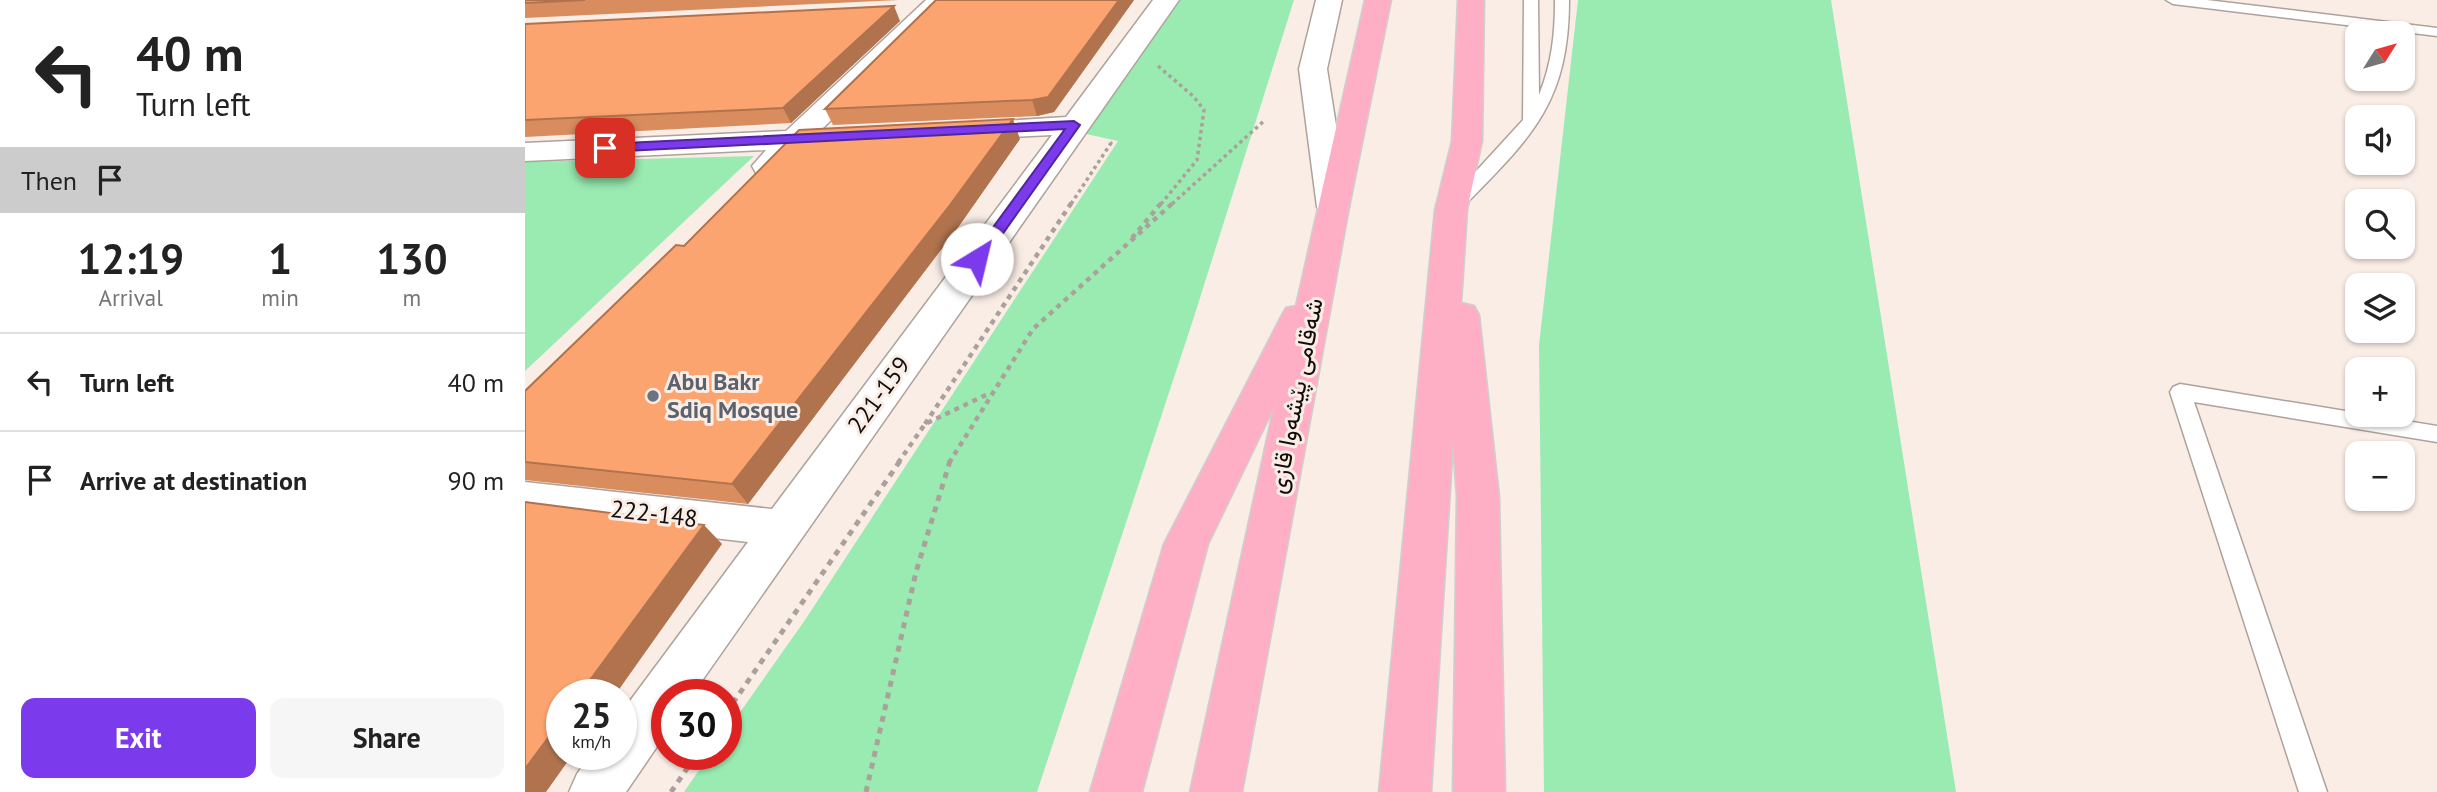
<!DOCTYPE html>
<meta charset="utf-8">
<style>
body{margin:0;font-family:"PT Sans",Vazirmatn,sans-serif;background:#f6f6f6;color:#222;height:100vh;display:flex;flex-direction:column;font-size:26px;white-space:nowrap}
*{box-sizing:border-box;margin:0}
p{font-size:23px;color:#767676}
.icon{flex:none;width:38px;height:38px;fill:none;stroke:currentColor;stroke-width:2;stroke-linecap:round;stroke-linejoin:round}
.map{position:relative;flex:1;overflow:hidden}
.side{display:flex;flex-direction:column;background:#fff;width:525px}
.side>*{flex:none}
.top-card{background:#fff;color:#222;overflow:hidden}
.needle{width:46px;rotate:53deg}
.tools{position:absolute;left:1820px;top:21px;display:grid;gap:14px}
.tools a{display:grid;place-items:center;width:70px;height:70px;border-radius:14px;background:#fff;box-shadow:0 2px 5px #0004;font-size:35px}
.speed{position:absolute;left:21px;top:679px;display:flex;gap:14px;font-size:35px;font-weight:700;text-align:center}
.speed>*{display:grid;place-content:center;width:91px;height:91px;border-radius:50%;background:#fff;box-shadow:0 2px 5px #0004;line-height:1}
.speed small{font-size:18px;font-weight:400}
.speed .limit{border:10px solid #d22;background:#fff;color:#111}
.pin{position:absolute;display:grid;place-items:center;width:60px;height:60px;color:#fff;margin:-30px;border-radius:14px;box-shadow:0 4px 10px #0006}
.me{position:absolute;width:77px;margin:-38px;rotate:36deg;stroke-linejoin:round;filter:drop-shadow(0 0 5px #0008)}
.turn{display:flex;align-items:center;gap:24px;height:147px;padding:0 21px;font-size:32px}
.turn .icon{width:91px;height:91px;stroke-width:2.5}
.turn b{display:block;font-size:49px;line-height:60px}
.then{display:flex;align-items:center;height:66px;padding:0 21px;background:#0003;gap:14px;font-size:26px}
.eta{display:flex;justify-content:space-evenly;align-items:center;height:119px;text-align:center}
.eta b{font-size:42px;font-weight:700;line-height:49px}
.button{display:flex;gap:14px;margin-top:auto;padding:14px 21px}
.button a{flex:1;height:80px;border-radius:14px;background:#7c3aed;color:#fff;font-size:28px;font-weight:700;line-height:80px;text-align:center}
.button a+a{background:#f6f6f6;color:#222}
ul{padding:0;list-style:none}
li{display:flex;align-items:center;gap:21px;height:98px;padding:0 21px;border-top:2px solid #e0e0e0}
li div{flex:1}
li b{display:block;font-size:26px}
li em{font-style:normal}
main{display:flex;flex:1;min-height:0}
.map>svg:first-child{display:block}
</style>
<main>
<section class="side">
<div class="top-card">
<div class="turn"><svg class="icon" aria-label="left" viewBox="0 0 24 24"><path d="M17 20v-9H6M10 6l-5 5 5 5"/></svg><div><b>40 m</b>Turn left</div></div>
<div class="then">Then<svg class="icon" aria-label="arrive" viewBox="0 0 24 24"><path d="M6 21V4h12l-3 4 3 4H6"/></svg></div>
</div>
<div class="eta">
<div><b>12:19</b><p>Arrival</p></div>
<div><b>1</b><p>min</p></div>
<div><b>130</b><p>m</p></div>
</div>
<ul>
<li><svg class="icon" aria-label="left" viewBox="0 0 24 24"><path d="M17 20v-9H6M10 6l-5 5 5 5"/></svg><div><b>Turn left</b></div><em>40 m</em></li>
<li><svg class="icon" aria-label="arrive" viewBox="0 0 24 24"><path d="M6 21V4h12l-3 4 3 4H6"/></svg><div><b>Arrive at destination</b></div><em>90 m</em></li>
</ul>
<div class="button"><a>Exit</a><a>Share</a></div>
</section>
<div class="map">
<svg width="1912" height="792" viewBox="0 0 1912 792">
<rect width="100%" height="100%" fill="#faede6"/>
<!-- green -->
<g fill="#9aebb2">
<polygon points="654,0 769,0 668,320 512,792 159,792 185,754 201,754 201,732 280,620 593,141 561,134"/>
<polygon points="1053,0 1306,0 1431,792 1019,792 1014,345"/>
<polygon points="229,156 0,371 0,162"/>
</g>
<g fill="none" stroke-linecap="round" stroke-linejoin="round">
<defs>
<g id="service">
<path d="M 999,0 L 1013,0 L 1014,95 C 1027,63 1030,34 1030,0 L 1044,0 C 1044,107 1003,140 933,212 L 921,212 L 918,208 L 921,204 L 998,120 Z"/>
<polygon points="1641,0 1682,0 1912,28 1912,36 1648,4"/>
<polygon points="1655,384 1912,426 1912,442 1669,402 1802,792 1774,792 1645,392 1648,387"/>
</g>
<g id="minor">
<path d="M 401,0 L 428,0 L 292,134 L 296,139 L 292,145 C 267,151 258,179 231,173 L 227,166 L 241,150 L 0,161 L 0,143 L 261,131 Z"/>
<polygon points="628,0 654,0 167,695 142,695 142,732 101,792 44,792 52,774 66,754 96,754 96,713 223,542 0,516 0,482 247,509 527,135 439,139 429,136 424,130 429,124 541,117"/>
</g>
<polygon id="secondary" points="791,0 817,0 802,69 824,207 819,214 808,217 797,214 792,207 774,69"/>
<g id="trunk">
<polygon points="840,0 866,0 824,207 717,792 665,792 749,407 683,544 617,792 565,792 639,544 756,317 761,308 771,306"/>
<polygon points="933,0 959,0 957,141 942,210 936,303 949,306 954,315 974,497 980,792 928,792 932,497 928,441 906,792 854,792 910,210 927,141"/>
</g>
</defs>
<!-- service casing -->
<use href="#service" stroke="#aea29b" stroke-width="3"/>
<!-- minor casing -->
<use href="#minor" stroke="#aea29b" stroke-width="3"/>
<!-- secondary casing -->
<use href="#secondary" stroke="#aea29b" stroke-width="3"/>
<!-- trunk casing -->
<use href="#trunk" stroke="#cfcfce" stroke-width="3"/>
<!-- path-far2 -->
<g stroke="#aba19b" stroke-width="3.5" stroke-dasharray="3.5 3.5" stroke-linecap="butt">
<polyline points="633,66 668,96 679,110 672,160 636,204"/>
<polyline points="546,204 586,143 582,142"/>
<polyline points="647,204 740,120"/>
</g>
<!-- path-far1 -->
<g stroke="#aba19b" stroke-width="4.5" stroke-dasharray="5 5" stroke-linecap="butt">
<polyline points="607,238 637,202"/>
<polyline points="400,424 547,202"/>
<polyline points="373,463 400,424 465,393"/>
<polyline points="424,463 508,329 649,202"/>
</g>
<!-- path -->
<g stroke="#aba19b" stroke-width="5" stroke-dasharray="6 6" stroke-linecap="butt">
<polyline points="201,713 375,461"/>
<polyline points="146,792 172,754"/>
<polyline points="341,792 391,572 425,461"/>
</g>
<!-- service -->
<use href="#service" fill="#fff" fill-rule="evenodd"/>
<!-- minor -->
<use href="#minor" fill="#fff" fill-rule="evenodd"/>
<!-- secondary -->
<use href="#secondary" fill="#fff" fill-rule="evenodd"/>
<!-- trunk -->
<use href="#trunk" fill="#feafc6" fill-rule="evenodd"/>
</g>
<!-- wall -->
<g fill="#d98d5f">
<polygon points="0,0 374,0 0,18"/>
<polygon points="411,0 609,0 529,112 512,116 308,125 300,109"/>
<polygon points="375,21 266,123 0,137 0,24"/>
<polygon points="495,139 434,226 223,504 0,480 0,391 159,246"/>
</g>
<!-- shaded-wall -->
<g fill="#b0734e">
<polygon points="594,0 609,0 529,112 512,116 507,100"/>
<polygon points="369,6 375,21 266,123 258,108"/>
<polygon points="488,119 495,139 434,226 223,504 207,484"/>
<polygon points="179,525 197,544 90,695 54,695"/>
<polygon points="37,719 37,754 48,754 21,792 0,792 0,769"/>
</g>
<!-- building -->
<g fill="#fca46f" stroke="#b0734e" stroke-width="2">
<polygon points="0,0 60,0 0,3"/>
<polygon points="411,0 594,0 523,97 507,100 300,109"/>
<polygon points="369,6 258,108 0,120 0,24"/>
<polygon points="488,119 425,205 207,484 0,462 0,391 151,245 159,246 274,130"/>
<polygon points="0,502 179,525 54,695 37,695 37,719 0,769"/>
</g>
<!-- route -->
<polygon fill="#7c3aed" stroke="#51269a" stroke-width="2" points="549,121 555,125 457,263 452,264 445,259 447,256 540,129 80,152 74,148 80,144"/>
<!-- markers -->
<circle fill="#6b7280" stroke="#faede6" stroke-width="2.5" cx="128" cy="396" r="7"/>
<g text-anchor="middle" stroke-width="6" stroke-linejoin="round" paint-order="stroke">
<!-- worship labels -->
<g font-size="24" font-weight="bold" fill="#5b616d" stroke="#faede6" text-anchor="start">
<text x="142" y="390">Abu Bakr<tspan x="142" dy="28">Sdiq Mosque</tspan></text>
</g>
<!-- street labels -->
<g font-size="24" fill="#110d0a" stroke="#faede6">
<text transform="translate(354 395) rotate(-54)" y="8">221-159</text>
<text transform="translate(771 396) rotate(-79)" y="8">شەقامی پێشەوا قازی</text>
<text transform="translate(129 514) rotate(7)" y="8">222-148</text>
</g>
</g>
</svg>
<div class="tools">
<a><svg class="needle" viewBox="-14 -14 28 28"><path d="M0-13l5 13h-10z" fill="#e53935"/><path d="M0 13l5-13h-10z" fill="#767676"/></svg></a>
<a><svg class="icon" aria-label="sound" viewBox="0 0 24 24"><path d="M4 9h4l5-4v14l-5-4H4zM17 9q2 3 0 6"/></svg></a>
<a><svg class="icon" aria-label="search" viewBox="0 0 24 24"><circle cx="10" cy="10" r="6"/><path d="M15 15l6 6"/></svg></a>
<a><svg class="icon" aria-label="layers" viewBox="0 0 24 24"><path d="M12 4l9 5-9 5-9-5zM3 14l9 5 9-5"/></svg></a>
<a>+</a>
<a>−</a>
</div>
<div class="speed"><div>25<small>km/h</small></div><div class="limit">30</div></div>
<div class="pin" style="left:80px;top:148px;background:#d93025"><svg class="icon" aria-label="arrive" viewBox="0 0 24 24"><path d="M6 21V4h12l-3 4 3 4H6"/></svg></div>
<svg class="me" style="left:452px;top:259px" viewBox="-20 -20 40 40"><circle r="19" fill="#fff"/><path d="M0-13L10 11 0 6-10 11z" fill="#7c3aed"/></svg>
</div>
</main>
